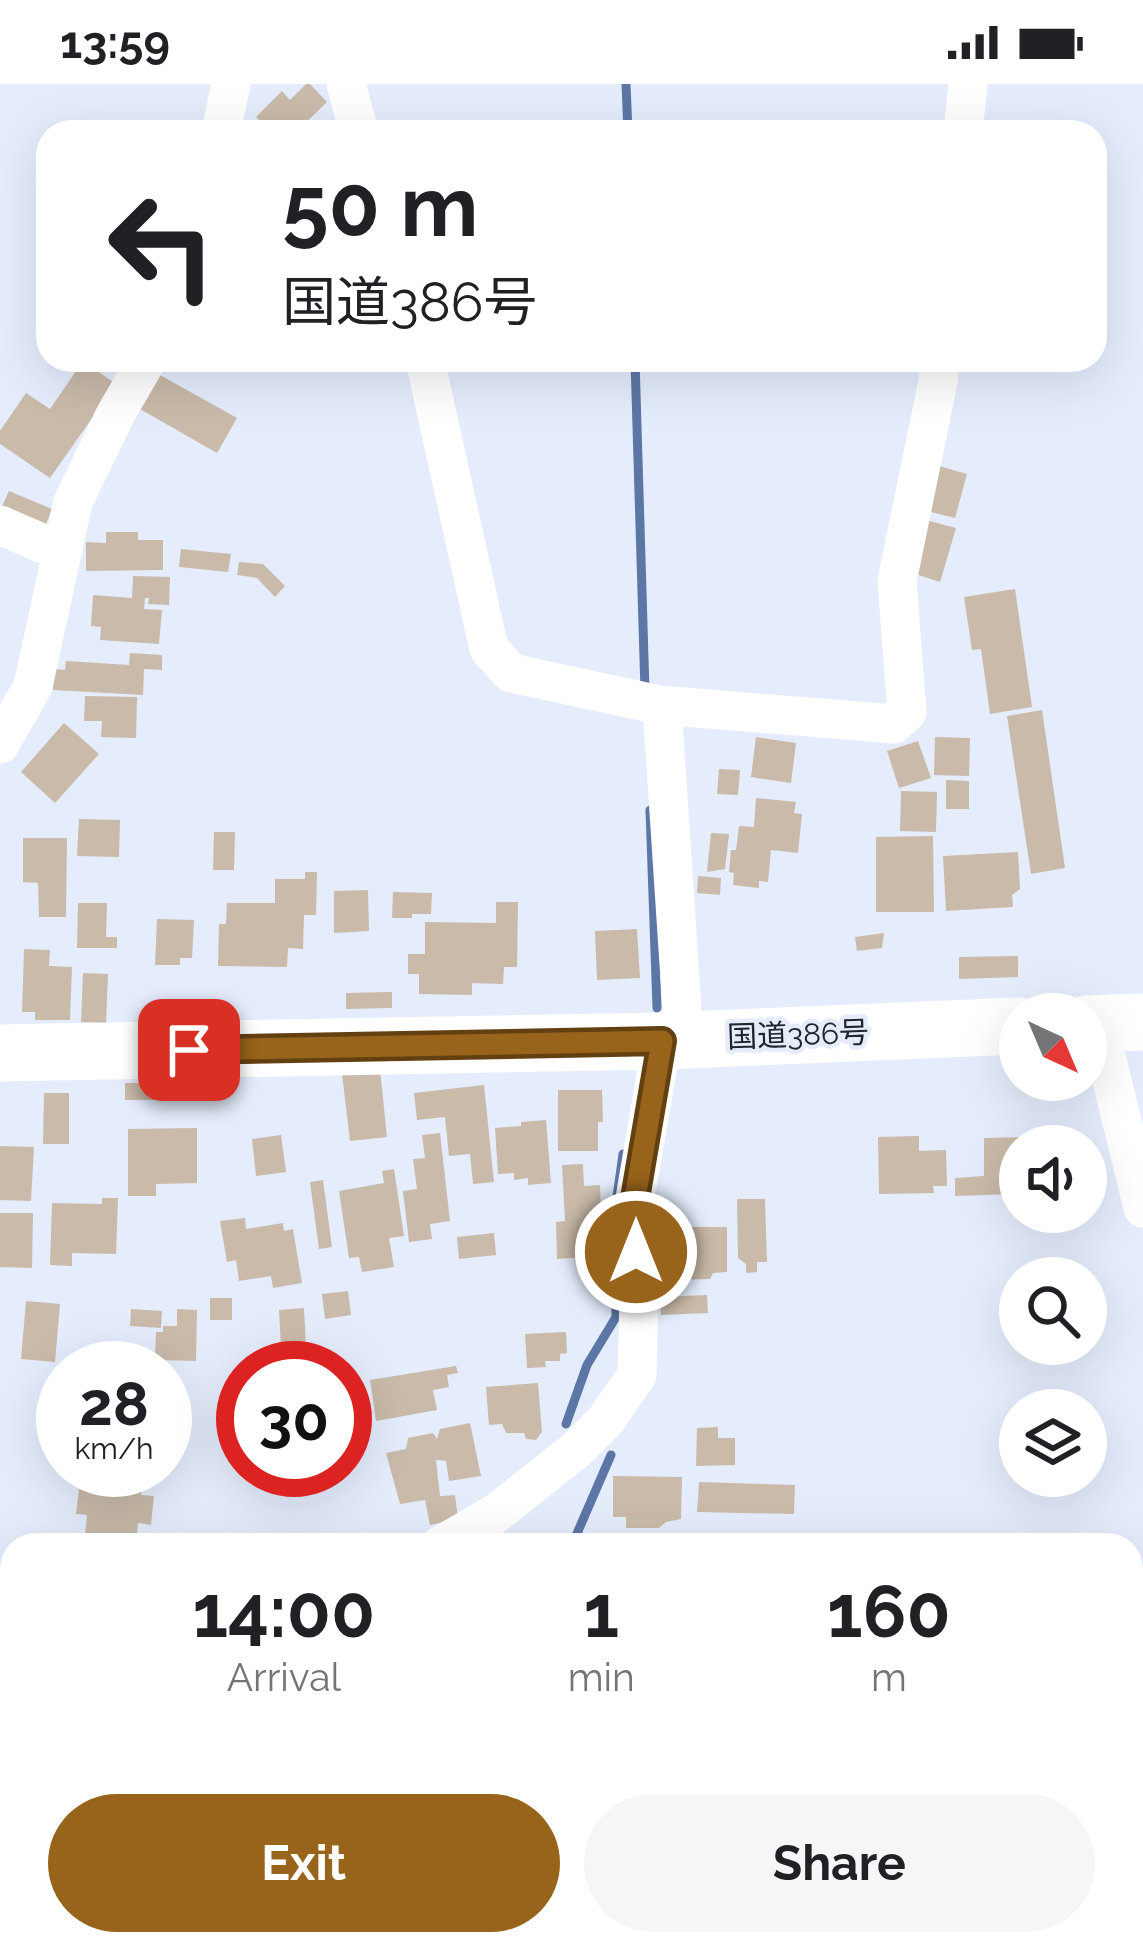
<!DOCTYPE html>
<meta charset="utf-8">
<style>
body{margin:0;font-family:Raleway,"Noto Sans JP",sans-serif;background:#f6f6f6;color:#202124;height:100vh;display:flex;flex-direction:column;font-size:45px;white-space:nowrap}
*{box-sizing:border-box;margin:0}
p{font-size:39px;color:#757577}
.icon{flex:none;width:66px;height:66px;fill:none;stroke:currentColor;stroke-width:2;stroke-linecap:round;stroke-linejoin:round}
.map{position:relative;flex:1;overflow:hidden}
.panel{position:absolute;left:0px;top:1449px;width:1143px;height:423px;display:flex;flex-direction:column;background:#fff;border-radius:36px 36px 0 0;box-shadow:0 12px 48px #0002}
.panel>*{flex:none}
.banner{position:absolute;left:36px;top:36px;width:1071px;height:252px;border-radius:36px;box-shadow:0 12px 48px #0002;background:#fff;color:#202124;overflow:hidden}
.needle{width:78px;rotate:136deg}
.tools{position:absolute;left:999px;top:909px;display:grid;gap:24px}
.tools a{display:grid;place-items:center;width:108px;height:108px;border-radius:50%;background:#fff;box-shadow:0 12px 48px #0002;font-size:60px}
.speed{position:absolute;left:36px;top:1257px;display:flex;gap:24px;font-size:60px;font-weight:700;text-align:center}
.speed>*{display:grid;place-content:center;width:156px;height:156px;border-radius:50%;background:#fff;box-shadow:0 12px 48px #0002;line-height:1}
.speed small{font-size:30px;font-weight:400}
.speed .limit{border:18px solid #d22;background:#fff;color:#111}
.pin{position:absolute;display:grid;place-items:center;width:102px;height:102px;color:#fff;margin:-51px;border-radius:24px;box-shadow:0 6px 18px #0006}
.me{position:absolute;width:132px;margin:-66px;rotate:0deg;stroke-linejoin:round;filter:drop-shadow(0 0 9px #0008)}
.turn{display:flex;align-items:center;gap:42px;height:252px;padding:0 48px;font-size:54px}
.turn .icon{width:156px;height:156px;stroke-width:2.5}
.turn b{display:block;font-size:84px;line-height:102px}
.eta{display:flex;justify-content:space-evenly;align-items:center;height:204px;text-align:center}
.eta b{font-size:72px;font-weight:700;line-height:84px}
.button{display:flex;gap:24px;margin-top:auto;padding:24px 48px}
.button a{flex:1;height:138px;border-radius:72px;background:#98631a;color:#fff;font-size:48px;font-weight:700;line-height:138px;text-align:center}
.button a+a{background:#f6f6f6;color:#202124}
.status{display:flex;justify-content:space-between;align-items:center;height:84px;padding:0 60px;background:#fff;direction:ltr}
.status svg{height:33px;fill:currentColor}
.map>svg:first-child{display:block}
</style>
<div class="status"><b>13:59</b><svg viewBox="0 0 49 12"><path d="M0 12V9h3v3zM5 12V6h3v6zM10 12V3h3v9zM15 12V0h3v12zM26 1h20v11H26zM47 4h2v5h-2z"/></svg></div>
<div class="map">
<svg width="1143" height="1870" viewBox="0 0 1143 1870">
<rect width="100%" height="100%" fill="#e5edfd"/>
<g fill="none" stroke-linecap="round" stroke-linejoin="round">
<!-- stream -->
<g stroke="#5c77a6" stroke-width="9">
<polyline points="626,0 628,48"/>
<polyline points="635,276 645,607"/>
<polyline points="650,726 657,924"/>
<polyline points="617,1113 623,1070"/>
<polyline points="566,1340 587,1281 616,1233 616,1160"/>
<polyline points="572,1461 611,1371"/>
<polyline points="239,1870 247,1860"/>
</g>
</g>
<!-- building -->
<g fill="#c9baa9">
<polygon points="306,0 310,0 327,18 296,48 270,48 256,33 282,7 290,16"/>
<polygon points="83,277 116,300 50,394 0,360 0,347 26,309 50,325"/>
<polygon points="160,291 237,334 217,369 140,325"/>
<polygon points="939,382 967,390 955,434 927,427"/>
<polygon points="9,407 52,425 44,445 0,427"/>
<polygon points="926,436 956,444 940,498 909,488"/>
<polygon points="106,448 138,448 138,456 163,456 163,486 86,487 86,458 106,459"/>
<polygon points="181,465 231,470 228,488 179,483"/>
<polygon points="239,478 263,480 285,502 275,513 257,494 237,491"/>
<polygon points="133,492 170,493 169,521 148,520 149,514 145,514 144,525 162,526 159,560 100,556 101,543 91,542 93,511 132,514"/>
<polygon points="1015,505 1032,623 990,630 981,565 972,566 964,513"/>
<polygon points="130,569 162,571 162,586 144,585 143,611 53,606 54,585 65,586 66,577 129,581"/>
<polygon points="85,612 137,613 136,654 101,653 102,637 84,637"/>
<polygon points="1042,626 1065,784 1031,790 1007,632"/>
<polygon points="64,639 99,670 55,719 21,688"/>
<polygon points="756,653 796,659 791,699 751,693"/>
<polygon points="935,653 970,654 969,692 934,691"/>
<polygon points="918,657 931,694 899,704 887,667"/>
<polygon points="719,685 740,686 738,711 717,710"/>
<polygon points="946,696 969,697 969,725 946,725"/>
<polygon points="901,707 937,708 936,748 900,747"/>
<polygon points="756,714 796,718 794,729 802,730 798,769 771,766 768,798 759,797 759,804 733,801 734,789 729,788 731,766 736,766 739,742 754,743"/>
<polygon points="79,735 120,736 119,773 77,772"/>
<polygon points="214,748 235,748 234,786 213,786"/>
<polygon points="711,749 729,750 725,785 707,788"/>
<polygon points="933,752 934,828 876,828 876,753"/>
<polygon points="23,754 67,754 66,833 39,833 38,799 23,798"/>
<polygon points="1018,768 1020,805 1012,811 1013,823 946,827 943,772"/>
<polygon points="305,788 317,788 316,831 304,831 303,865 288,864 287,883 218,882 219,840 226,840 227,819 275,819 275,795 305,795"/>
<polygon points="698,792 721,794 720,811 697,809"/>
<polygon points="368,806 369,847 334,849 334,807"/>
<polygon points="393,808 432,809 431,830 412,830 412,834 392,834"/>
<polygon points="496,818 518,818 517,883 504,883 503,900 472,899 472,911 419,910 419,890 408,890 408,870 425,870 425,838 496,839"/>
<polygon points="78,819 107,819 106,853 117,853 117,864 77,864"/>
<polygon points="157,835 194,836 192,874 180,874 180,881 155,881"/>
<polygon points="637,845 640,894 597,896 595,847"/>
<polygon points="884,849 882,864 857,867 855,853"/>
<polygon points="24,865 50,866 49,882 72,883 70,936 35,936 35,928 22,928"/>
<polygon points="1018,872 1018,893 959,895 959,873"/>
<polygon points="83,889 108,890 106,939 81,938"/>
<polygon points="392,908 392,924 346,925 346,909"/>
<polygon points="380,985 387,1053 350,1057 342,990"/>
<rect x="125" y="999" width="32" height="17"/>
<polygon points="484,1001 494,1098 473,1100 470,1070 449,1072 445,1033 417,1036 414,1009"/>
<polygon points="558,1006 602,1006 603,1038 598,1038 598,1067 558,1067"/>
<polygon points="44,1009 69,1009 69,1060 43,1060"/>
<polygon points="546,1036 551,1099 528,1101 528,1094 514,1096 514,1089 498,1090 495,1044 521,1042 521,1038"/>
<polygon points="197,1044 197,1099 156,1100 156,1112 128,1112 128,1045"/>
<polygon points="440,1049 450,1137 430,1140 432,1155 409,1158 403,1107 417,1105 413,1075 425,1074 422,1051"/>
<polygon points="281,1051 286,1088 256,1092 252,1055"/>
<polygon points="919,1052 919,1067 946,1066 947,1102 933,1102 934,1109 879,1110 878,1053"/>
<polygon points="1023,1053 1023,1062 1020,1062 1020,1110 955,1112 955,1094 984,1092 984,1054"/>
<polygon points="0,1062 34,1063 31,1117 0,1116"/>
<polygon points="583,1080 584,1102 600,1101 603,1172 557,1175 556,1138 565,1137 562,1081"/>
<polygon points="394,1085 404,1152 389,1154 394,1183 362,1188 359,1173 349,1174 339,1107 384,1099 382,1087"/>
<polygon points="323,1096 332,1163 319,1165 310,1098"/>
<polygon points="102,1114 118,1114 116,1170 72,1169 72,1182 50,1181 52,1119 102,1120"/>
<polygon points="737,1115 765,1115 767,1178 757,1178 757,1188 746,1189 746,1180 738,1174"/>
<polygon points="0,1129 33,1129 32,1184 0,1183"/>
<polygon points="245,1134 246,1145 283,1139 284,1147 293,1145 302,1199 273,1204 271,1192 239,1197 236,1176 227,1178 220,1137"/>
<polygon points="679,1143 727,1143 727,1188 713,1189 710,1195 663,1196 662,1148 677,1147"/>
<polygon points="494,1149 496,1171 459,1175 457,1153"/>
<polygon points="348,1207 351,1231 325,1235 322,1210"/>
<polygon points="707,1211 708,1229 661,1231 661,1213"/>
<rect x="210" y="1214" width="22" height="22"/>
<polygon points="26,1217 60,1220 55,1278 21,1275"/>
<polygon points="304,1224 307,1284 282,1284 279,1226"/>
<polygon points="131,1225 162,1227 161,1244 130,1242"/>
<polygon points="177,1225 197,1226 196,1277 155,1276 156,1248 163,1248 163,1242 177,1242"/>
<polygon points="566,1248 567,1269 560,1270 560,1277 545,1277 546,1283 527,1284 525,1250"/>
<polygon points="456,1282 458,1289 447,1291 449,1303 433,1306 437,1326 376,1337 370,1296"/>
<polygon points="538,1299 542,1348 536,1356 526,1355 524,1349 506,1349 502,1340 489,1341 486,1303"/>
<polygon points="470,1339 481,1392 449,1397 446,1377 436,1376 440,1412 455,1411 458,1435 430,1441 425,1416 400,1420 386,1369 406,1365 408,1354 433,1349 437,1355 440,1345"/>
<polygon points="718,1343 718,1354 735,1354 735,1381 696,1382 697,1344"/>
<polygon points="91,1386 159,1386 158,1392 143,1390 141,1411 154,1412 151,1441 138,1439 136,1461 84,1461 87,1431 76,1430 80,1398 90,1400"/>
<polygon points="613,1392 682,1393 681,1435 666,1438 659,1444 626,1444 626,1433 613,1433"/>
<polygon points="699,1398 795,1401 794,1430 697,1428"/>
<polygon points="1134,1717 1143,1717 1143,1764 1131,1763"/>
<polygon points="29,1860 117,1860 103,1870 35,1870"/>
</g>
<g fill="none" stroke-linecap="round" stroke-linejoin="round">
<!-- minor -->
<g stroke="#fff" stroke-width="39">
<polyline points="346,0 359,48"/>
<polyline points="221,48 231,0"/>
<polyline points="963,48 968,0"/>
<polyline points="425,276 489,565 511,589 660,621 894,640 907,628 897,497 938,298 940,276"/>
<polyline points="0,441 62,468"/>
<polyline points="662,622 684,956"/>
<polyline points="0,660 33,602 73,418 115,331 147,276"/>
<polyline points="1098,939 1143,1124"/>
<polyline points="441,1461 495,1430 576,1366 605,1337 637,1291 639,1211 633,1126 662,957"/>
<polyline points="0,1834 12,1819"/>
<polyline points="747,1860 777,1870"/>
<polyline points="993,1860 994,1870"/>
<polyline points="206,1870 206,1860"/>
</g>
<!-- highway -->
<g stroke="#fff" stroke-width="57">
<polyline points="1086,940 1143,938"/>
<polyline points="0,969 662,957 1020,942"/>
</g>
</g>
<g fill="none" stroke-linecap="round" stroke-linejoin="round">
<defs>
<polyline id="route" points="189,966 662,957 633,1126 636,1168"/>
</defs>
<!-- route casing -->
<use href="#route" stroke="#634011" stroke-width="30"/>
<!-- route -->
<use href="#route" stroke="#98631a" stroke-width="21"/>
</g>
<g text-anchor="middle" stroke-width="9" stroke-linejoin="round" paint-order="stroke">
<!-- street labels -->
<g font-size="30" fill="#21252c" stroke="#e5edfd">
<text transform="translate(798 951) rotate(-2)" y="10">国道386号</text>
</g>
</g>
</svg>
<div class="tools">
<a><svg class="needle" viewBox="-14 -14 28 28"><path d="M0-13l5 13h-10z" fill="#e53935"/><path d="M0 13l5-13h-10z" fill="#757577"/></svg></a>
<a><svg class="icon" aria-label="sound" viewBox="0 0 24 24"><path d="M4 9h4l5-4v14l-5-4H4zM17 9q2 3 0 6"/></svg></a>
<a><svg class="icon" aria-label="search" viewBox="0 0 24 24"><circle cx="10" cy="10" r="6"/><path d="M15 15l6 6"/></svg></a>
<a><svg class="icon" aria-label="layers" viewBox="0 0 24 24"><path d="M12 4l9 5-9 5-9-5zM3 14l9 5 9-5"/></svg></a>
</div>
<div class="speed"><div>28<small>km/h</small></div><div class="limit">30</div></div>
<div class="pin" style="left:189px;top:966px;background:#d93025"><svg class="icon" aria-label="arrive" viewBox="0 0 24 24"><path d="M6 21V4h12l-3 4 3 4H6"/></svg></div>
<svg class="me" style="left:636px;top:1168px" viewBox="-20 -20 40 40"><circle r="17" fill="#98631a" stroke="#fff" stroke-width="3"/><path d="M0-11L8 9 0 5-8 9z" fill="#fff"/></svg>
<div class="banner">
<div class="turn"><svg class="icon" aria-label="left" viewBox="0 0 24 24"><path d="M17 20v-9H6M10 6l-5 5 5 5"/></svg><div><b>50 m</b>国道386号</div></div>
</div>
<section class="panel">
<div class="eta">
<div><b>14:00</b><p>Arrival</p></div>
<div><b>1</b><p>min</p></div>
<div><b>160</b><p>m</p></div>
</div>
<div class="button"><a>Exit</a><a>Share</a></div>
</section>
</div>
